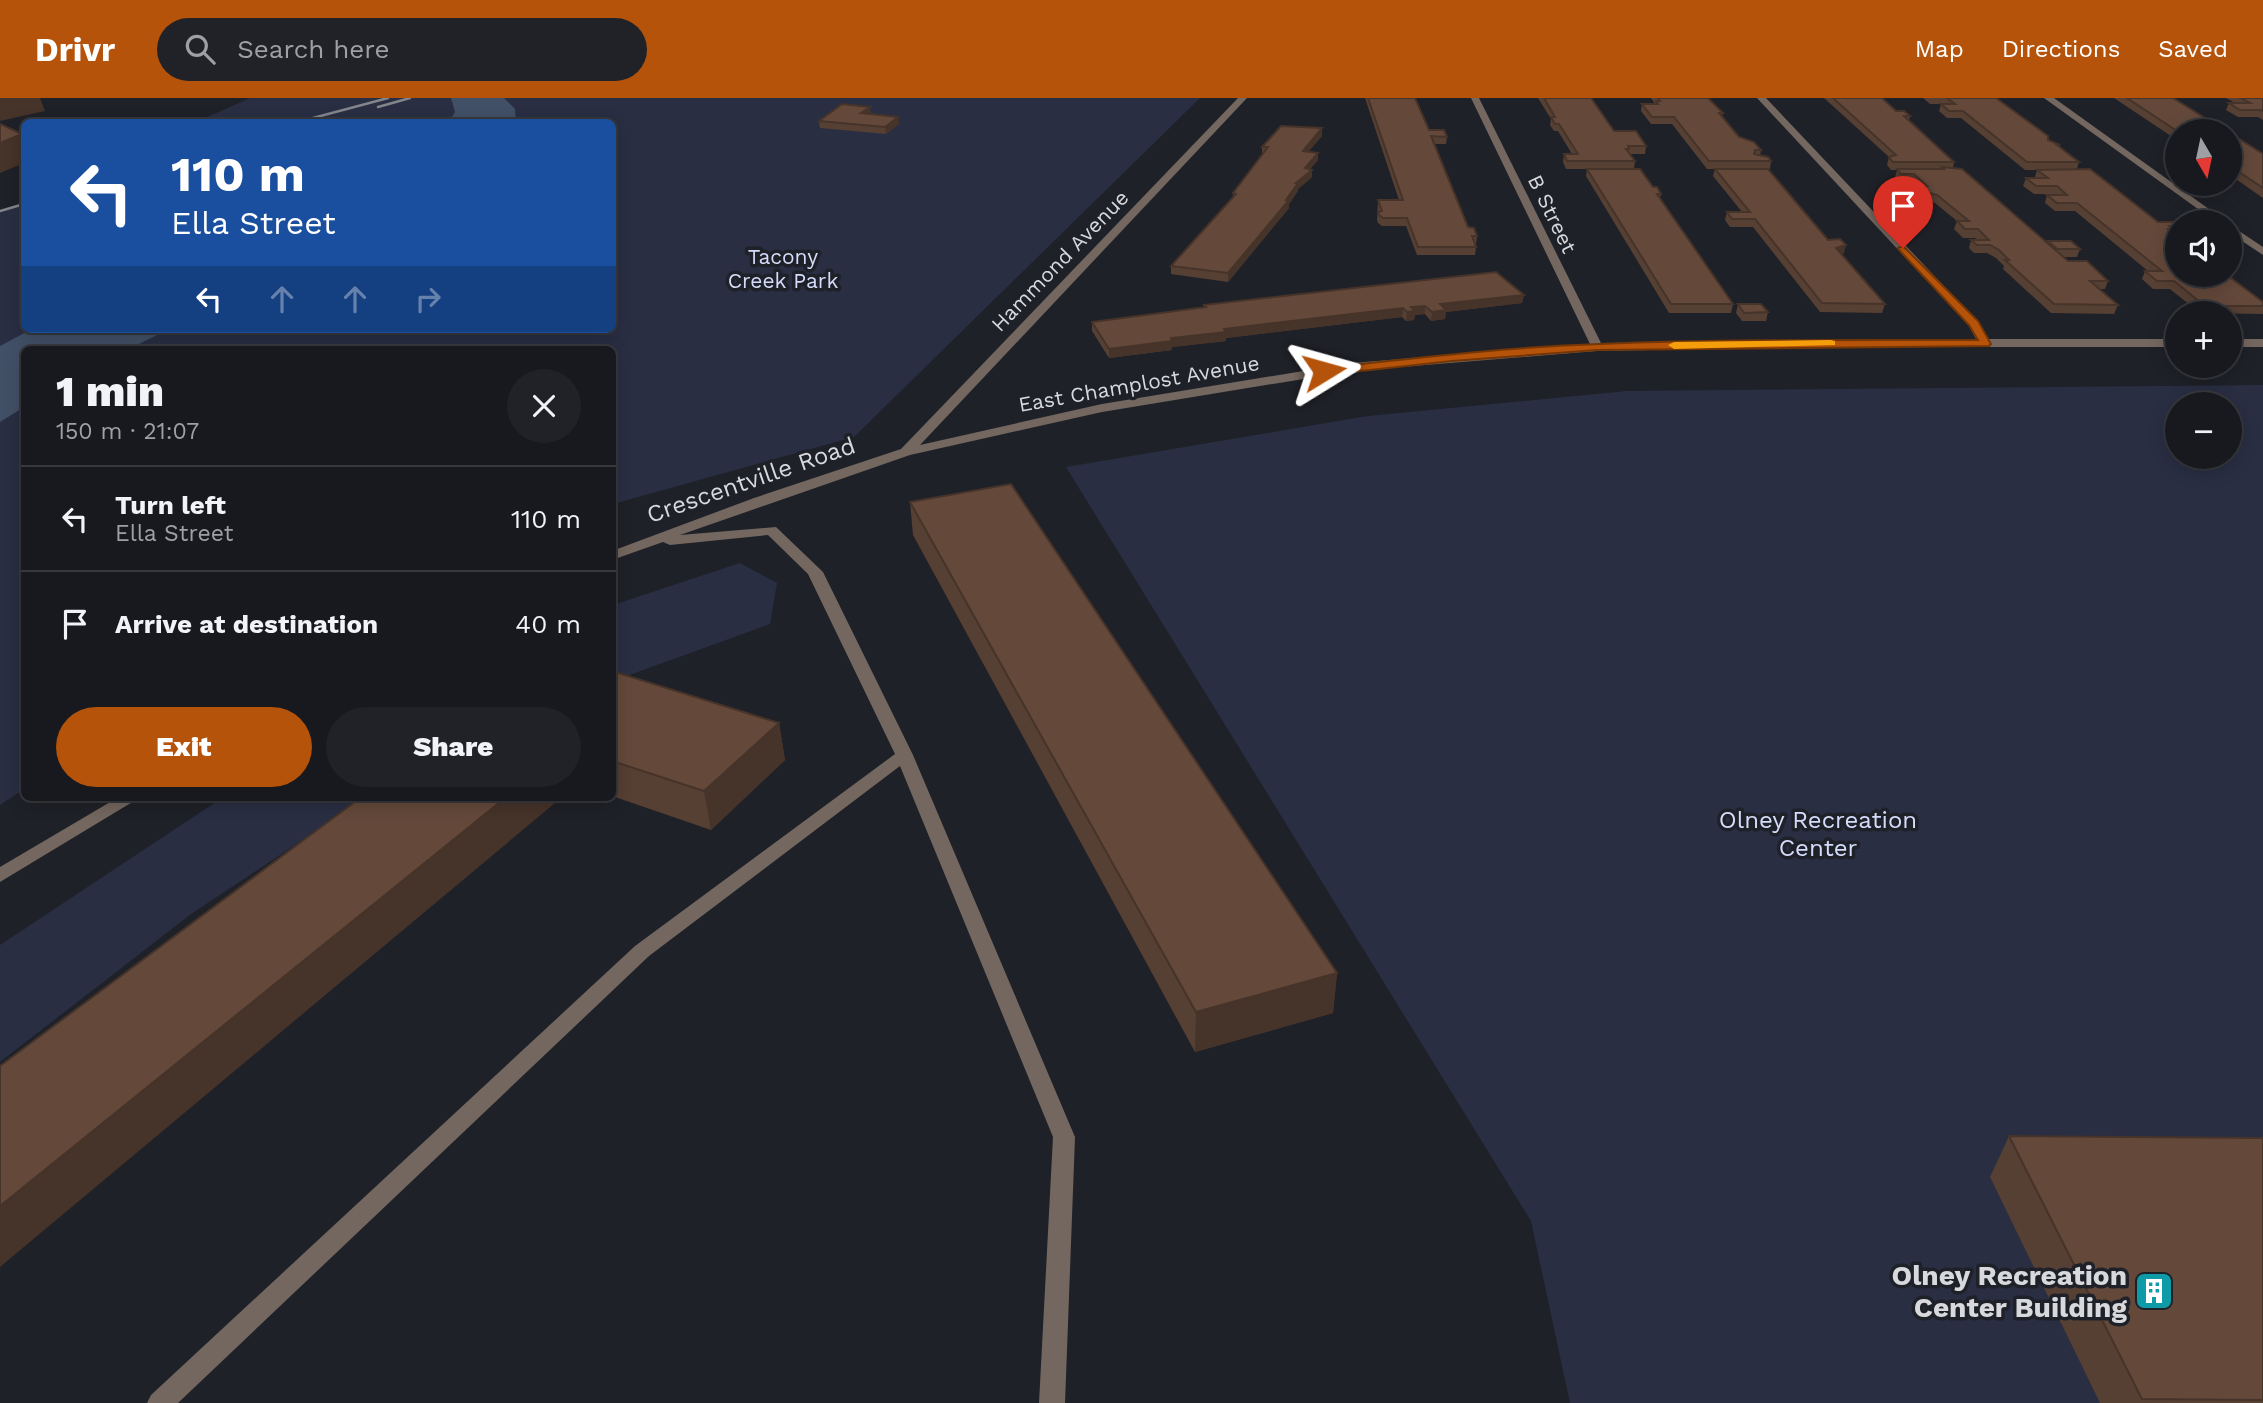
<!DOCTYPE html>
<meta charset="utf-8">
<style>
body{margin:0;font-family:"Work Sans",sans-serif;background:#202227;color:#f1f3f6;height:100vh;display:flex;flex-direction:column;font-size:26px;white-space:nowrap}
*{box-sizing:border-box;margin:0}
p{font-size:23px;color:#9ea0a4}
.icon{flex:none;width:38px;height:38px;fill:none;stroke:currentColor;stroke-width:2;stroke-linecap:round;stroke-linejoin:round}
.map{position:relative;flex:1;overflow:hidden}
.side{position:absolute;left:21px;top:248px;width:595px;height:455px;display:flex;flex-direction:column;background:#17191e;border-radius:10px;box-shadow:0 4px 18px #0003,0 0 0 2px #36383c}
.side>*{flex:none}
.guide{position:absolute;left:21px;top:21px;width:595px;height:214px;border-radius:10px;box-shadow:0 4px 18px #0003,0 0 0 2px #36383c;background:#1a4fa0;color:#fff;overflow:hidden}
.needle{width:46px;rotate:171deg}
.buttons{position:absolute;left:2165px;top:21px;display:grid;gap:14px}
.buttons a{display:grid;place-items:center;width:77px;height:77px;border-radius:50%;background:#17191e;box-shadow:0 4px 18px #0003,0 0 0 2px #36383c;font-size:35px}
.pin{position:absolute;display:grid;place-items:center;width:60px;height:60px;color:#fff;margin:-72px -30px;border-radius:50% 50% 50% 0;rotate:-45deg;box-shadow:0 0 7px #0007}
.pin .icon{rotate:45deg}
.me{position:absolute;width:77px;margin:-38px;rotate:82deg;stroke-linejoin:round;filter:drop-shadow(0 0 5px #0008)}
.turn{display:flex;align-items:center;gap:24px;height:147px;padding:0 35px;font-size:32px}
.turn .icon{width:91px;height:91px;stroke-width:2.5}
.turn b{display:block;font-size:49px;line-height:60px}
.lanes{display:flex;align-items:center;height:66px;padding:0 35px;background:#0003;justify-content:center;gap:35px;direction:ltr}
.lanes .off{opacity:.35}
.round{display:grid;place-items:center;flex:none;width:74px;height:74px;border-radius:37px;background:#202227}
.headline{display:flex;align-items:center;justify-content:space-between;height:119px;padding:0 35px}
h1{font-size:42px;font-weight:800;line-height:52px}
.button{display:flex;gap:14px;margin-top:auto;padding:14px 35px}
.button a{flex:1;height:80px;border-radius:42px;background:#b45309;color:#fff;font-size:28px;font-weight:800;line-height:80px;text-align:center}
.button a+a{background:#202227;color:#f1f3f6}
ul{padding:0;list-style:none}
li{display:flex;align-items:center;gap:21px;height:105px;padding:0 35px;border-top:2px solid #36383c}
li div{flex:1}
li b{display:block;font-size:26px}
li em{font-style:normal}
header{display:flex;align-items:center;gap:42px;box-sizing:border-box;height:98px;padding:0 35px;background:#b45309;color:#fff}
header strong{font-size:33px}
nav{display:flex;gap:38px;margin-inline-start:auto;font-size:24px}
.search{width:490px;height:63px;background:#202227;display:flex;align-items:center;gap:18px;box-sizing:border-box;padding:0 24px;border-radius:38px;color:#9ea0a4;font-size:26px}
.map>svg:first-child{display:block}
</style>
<header>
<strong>Drivr</strong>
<div class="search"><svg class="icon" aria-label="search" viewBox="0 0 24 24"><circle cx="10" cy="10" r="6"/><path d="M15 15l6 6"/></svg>Search here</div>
<nav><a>Map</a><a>Directions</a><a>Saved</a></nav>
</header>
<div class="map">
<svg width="2263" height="1305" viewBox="0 0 2263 1305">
<rect width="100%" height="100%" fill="#1f2128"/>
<!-- green -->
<g fill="#292e43" fill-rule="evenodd">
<polygon points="250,0 1200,0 854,339 613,406 612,252 24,252 24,691 0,707 0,114 24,103 24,231 612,231 612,24 196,24"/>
<path d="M 2263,287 L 2263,1305 L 1570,1305 L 1531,1123 L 1066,369 L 1368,318 L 1627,293 ZM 2177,306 L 2230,306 L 2230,359 L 2177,359 Z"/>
<polygon points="740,465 777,485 770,526 613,583 613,507"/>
<polygon points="222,700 366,700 191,816 0,964 0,847"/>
</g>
<!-- water -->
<g fill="#425067">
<polygon points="451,0 504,0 515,11 516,24 449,24 455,14"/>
<polygon points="32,231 169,231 127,252 24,252 24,309 0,324 0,248"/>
</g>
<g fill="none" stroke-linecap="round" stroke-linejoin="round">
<!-- minor -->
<g fill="#73675f" fill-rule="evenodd">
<polygon points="1238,0 1247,0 920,347 1102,306 1352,265 1590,246 1471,0 1479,0 1601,245 1976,241 1969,228 1757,0 1766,0 1978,224 1988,241 2177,241 2177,249 1799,249 1597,253 1352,273 1102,314 910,357 680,437 776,429 823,474 913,657 1075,1039 1065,1305 1039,1305 1053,1039 900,668 649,858 178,1305 147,1305 151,1297 635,848 895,656 808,476 768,437 670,447 663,444 612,462 612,453 754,400 901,351"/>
<polygon points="2044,0 2054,0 2227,124 2216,124"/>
<polygon points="2230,127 2263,149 2263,157 2230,135"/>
<rect x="2230" y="241" width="33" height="8"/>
<polygon points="117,700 139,700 0,784 0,769"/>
</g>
<!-- rail -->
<g stroke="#83858a" stroke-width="2.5">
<polyline points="378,9 410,0"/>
<polyline points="298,24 388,0"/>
<polyline points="0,113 24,106"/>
</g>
</g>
<!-- wall -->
<g fill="#563f33">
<polygon points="1365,0 1415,0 1429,32 1447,39 1446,46 1434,46 1468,129 1477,138 1476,146 1475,146 1476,149 1475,157 1417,157 1406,128 1382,128 1378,125 1377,122 1378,102 1399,102"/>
<polygon points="1538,0 1591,0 1614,33 1646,48 1645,56 1630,56 1635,63 1634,71 1661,96 1660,100 1733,206 1731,215 1669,215 1586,78 1587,71 1566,71 1563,64 1564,56 1572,56 1558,33 1554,33 1550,27 1551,21"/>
<polygon points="1651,0 1708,0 1723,15 1722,19 1739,39 1761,52 1760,58 1771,63 1770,71 1768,71 1828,142 1844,155 1841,156 1885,206 1882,215 1820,214 1753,129 1730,129 1725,122 1727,114 1742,114 1713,78 1715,71 1707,71 1672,26 1651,26 1641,13 1642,6 1655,6"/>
<polygon points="1824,0 1882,0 1896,13 1910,18 1909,23 1954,64 1953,70 2047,145 2048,143 2080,151 2077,159 2064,159 2068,163 2108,183 2105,191 2100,191 2118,207 2114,216 2051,215 2003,171 2004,168 1996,160 1987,155 1974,155 1969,150 1971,142 1978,142 1975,140 1963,140 1954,131 1957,123 1935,105 1920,101 1915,96 1917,89 1911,83 1899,83 1895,79 1897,72 1891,72 1887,67 1889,59"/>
<polygon points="1923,0 1996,0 2048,42 2060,47 2060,49 2079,64 2077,71 2158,124 2177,127 2177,177 2263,204 2263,216 2200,215 2170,191 2153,191 2142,181 2145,173 2148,173 2075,113 2055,113 2045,105 2047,97 2055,97 2054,96 2034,96 2023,88 2026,80 2035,79 2037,72 2025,72 1961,20 1947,20 1939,13 1941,6 1930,6"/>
<polygon points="2114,0 2173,0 2177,42"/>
<polygon points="2226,0 2263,0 2263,22 2258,19 2238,19 2226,12 2229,5 2235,5"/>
<polygon points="871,16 898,19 899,26 886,36 820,30 819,23"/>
<polygon points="1322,30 1322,38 1308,54 1318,55 1318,62 1310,71 1312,79 1298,91 1298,93 1289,106 1289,110 1228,184 1171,176 1171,168 1233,99 1233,95 1263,56 1262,56 1262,49"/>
<polygon points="2230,35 2263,56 2263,100 2230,77"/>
<polygon points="1524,197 1522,205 1446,214 1445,221 1431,223 1425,216 1415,217 1414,222 1406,223 1402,219 1226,240 1226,243 1172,249 1172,252 1109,260 1092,233 1092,224 1204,209 1204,207"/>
<polygon points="1738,206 1768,214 1766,223 1742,223 1736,215"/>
<polygon points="910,404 1337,875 1333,915 1195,954 913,437"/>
<polygon points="612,573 779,625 785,662 711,732 612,698"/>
<polygon points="2009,1038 2263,1040 2263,1305 2100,1305 1990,1079"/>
</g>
<!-- shaded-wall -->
<g fill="#463329">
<polygon points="0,0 40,0 45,13 0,23"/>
<polygon points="870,9 871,16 861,15"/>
<polygon points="898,19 899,26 886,36 885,29"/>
<polygon points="1322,30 1322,38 1302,61 1303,53"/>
<polygon points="22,36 24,43 24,65 0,75 0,45"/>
<polygon points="1318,55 1318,62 1305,77 1305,70"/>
<polygon points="1312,72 1312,79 1298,91 1298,93 1289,106 1289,110 1228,184 1228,175 1286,102 1296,85"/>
<polygon points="1846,147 1844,155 1833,158 1836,150"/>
<polygon points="1524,197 1522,205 1446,214 1445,221 1431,223 1432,214 1440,206"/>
<polygon points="1425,208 1425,216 1415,217 1414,222 1406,223 1407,214 1411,209"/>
<polygon points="1403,210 1402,219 1226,240 1226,243 1172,249 1172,252 1109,260 1109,251 1224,231"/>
<polygon points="779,625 785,662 711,732 704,693"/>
<polygon points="505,700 561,700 0,1169 0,1108"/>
<polygon points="1337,875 1333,915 1195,954 1196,914"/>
</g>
<!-- building -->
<g fill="#64493b" stroke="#463329" stroke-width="2">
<polygon points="1368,0 1415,0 1429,32 1444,32 1447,39 1431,38 1468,129 1474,130 1477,138 1472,138 1476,149 1418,149 1407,120 1383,120 1379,117 1378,114 1382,113 1378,102 1403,102"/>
<polygon points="1544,0 1591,0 1614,33 1636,33 1646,48 1628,48 1629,51 1626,51 1635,63 1567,63 1564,56 1578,56 1559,26 1555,26 1551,19 1555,19"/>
<polygon points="1658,0 1708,0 1723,15 1719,15 1739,39 1754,44 1761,52 1755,52 1754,56 1768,59 1771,63 1709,63 1674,19 1652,19 1642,6 1658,6 1656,3 1660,3"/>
<polygon points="1833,0 1882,0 1896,13 1904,13 1910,18 1904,18 1954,64 1893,64 1889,59 1896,57"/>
<polygon points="1947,0 1996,0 2048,38 2048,42 2060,47 2057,47 2079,64 2027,64 1963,13 1949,13 1941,6 1955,6"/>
<polygon points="2127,0 2173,0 2226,33 2177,33"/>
<polygon points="2241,0 2263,0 2263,13 2261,12 2240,12 2229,5 2250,5"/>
<polygon points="842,6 870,9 861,15 898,19 885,29 819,23"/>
<polygon points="0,26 22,36 0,45"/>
<polygon points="1281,28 1322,30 1303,53 1318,55 1305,70 1312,72 1296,85 1298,85 1286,102 1289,102 1228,175 1171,168 1236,96 1233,95 1268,49 1262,49"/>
<polygon points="2230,35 2263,56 2263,90 2230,68"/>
<polygon points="1942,69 1962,71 2068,163 2087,163 2108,183 2090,183 2118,207 2054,206 2005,162 2009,162 1999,152 1990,147 1977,147 1971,142 1989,142 1978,131 1965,131 1957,123 1969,123 1937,97 1922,93 1917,88 1927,88 1914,76 1901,76 1897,71 1944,71"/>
<polygon points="1587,71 1640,71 1653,89 1657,89 1661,96 1657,96 1733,206 1671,206"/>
<polygon points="1715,71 1768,71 1828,142 1840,141 1846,147 1836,150 1885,206 1822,205 1755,121 1732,121 1727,114 1750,114"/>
<polygon points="2090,71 2158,124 2173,124 2177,127 2177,128 2170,128 2175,131 2167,131 2177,134 2177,137 2176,137 2177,138 2177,177 2227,177 2263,204 2263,208 2205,208 2174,183 2157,183 2145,173 2162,173 2077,105 2057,105 2047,97 2067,97 2057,88 2036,88 2026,80 2048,80 2037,72"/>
<polygon points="2048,143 2071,143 2080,151 2057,151"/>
<polygon points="1496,174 1524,197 1440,206 1446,212 1432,214 1425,208 1411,209 1415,213 1407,214 1403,210 1224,231 1226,234 1171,240 1172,243 1109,251 1092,224 1206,209 1204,207"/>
<polygon points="1738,206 1761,206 1768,214 1744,215"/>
<polygon points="1011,386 1337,875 1196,914 910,404"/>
<polygon points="612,573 779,625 704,693 612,663"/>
<polygon points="360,700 505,700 0,1108 0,968"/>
<polygon points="2009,1038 2263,1040 2263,1302 2142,1301"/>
</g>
<!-- route -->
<path fill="#b45309" stroke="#753606" stroke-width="2" d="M 1903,148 L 1978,223 L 1991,246 L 1989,248 L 1597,252 L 1452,263 L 1324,277 L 1318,273 L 1324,270 C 1416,260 1508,249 1600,246 C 1726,241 1852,242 1978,242 L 1969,227 L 1900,153 L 1898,150 Z"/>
<!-- slow -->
<polygon fill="#f59e0b" points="1831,242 1835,243 1835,247 1674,251 1668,247 1674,244"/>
<!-- icons -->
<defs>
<symbol id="building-square" viewBox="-11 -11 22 22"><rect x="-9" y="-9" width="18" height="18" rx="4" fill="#0f9aa8" stroke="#1f2128"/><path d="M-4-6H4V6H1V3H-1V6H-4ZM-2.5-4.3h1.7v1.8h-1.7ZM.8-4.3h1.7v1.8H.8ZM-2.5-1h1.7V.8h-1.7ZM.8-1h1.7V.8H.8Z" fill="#fff"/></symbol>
</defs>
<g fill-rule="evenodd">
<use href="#building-square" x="2132" y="1171" width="44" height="44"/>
</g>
<g text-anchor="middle" stroke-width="7" stroke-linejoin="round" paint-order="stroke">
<!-- far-street labels -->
<g font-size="21" fill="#d7d9dd" stroke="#1f2128">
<text transform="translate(1552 116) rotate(64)" y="7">B Street</text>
<text transform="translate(1060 163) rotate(-46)" y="7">Hammond Avenue</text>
<text transform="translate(1139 286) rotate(-10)" y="7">East Champlost Avenue</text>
</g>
<!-- far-park labels -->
<g font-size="21" fill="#d4dcfb" stroke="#1f2128">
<text x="783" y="166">Tacony<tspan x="783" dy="24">Creek Park</tspan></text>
</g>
<!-- street labels -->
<g font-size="24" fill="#d7d9dd" stroke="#1f2128">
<text transform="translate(751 382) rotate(-19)" y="8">Crescentville Road</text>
</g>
<!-- park labels -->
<g font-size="24" fill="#d4dcfb" stroke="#1f2128">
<text x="1818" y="730">Olney Recreation<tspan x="1818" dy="28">Center</tspan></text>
</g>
<!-- near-poi labels -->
<g font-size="28" font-weight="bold" fill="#d7d9dd" stroke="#1f2128" text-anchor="end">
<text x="2127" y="1187">Olney Recreation<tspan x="2127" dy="32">Center Building</tspan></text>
</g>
</g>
</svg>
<div class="buttons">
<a><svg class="needle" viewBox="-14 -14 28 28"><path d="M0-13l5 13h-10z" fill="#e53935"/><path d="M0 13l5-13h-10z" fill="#9ea0a4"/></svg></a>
<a><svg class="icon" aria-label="sound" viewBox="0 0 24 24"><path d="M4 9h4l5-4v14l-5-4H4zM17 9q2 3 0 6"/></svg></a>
<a>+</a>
<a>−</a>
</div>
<div class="pin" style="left:1903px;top:150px;background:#d93025"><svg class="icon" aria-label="arrive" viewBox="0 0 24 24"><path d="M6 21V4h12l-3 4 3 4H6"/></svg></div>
<svg class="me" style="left:1324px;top:273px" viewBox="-20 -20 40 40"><path d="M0-17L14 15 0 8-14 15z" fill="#b45309" stroke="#fff" stroke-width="4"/></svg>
<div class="guide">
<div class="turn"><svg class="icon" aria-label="left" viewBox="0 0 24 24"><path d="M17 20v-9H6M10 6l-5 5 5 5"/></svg><div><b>110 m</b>Ella Street</div></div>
<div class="lanes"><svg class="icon" aria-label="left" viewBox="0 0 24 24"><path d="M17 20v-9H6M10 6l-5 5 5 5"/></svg><svg class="icon off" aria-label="ahead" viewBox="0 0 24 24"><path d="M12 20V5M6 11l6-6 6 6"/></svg><svg class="icon off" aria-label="ahead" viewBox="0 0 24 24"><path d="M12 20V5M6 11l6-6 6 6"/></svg><svg class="icon off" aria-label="right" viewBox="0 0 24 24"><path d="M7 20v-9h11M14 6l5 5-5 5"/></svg></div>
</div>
<section class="side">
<div class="headline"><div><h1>1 min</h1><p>150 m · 21:07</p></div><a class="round"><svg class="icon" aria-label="close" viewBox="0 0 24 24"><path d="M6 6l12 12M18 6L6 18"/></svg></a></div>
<ul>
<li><svg class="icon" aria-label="left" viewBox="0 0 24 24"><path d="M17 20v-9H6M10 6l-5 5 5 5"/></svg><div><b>Turn left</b><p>Ella Street</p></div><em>110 m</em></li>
<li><svg class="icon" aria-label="arrive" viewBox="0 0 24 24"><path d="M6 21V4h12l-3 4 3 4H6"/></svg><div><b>Arrive at destination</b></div><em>40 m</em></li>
</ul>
<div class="button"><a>Exit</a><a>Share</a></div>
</section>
</div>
